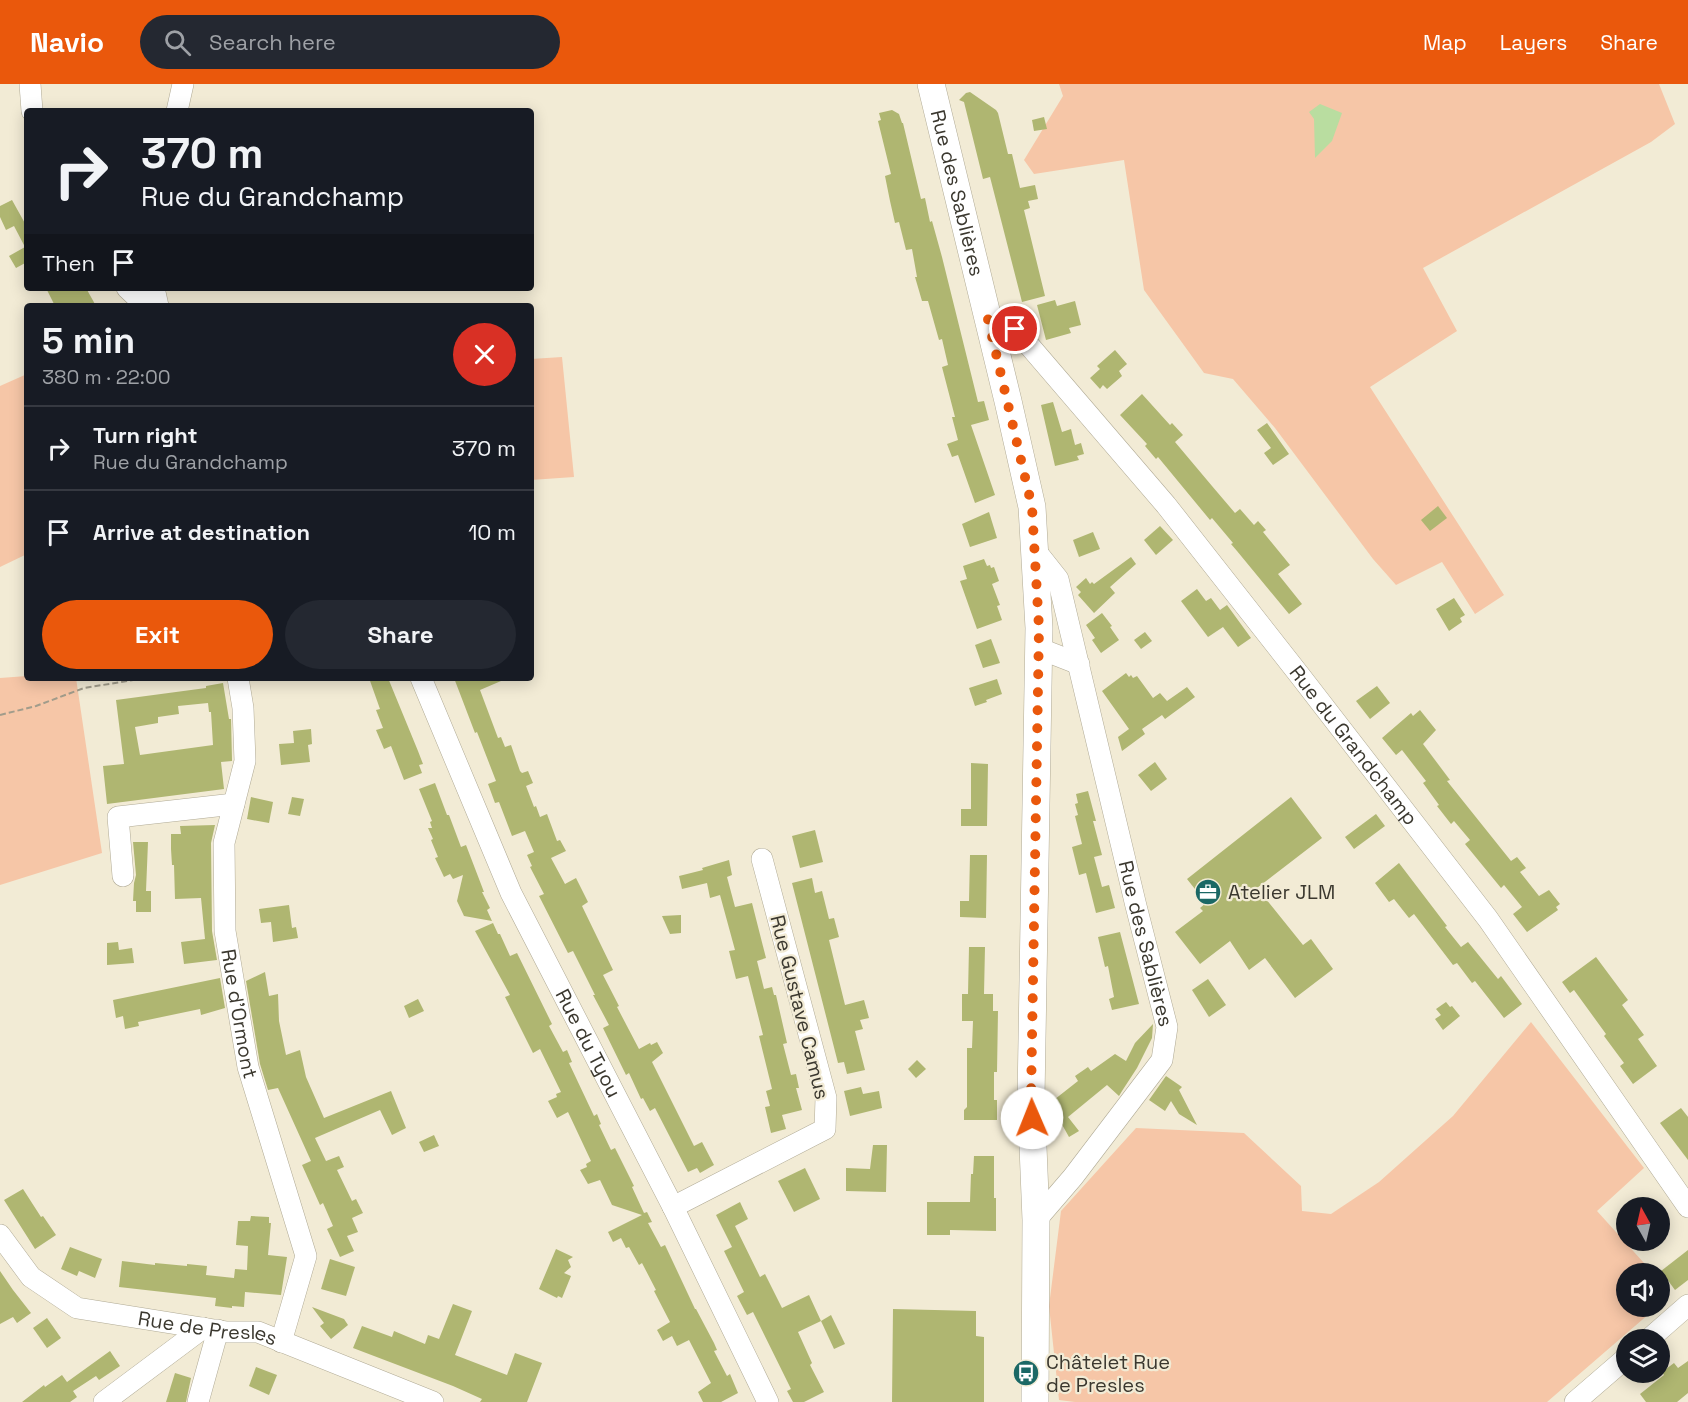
<!DOCTYPE html>
<meta charset="utf-8">
<style>
body{margin:0;font-family:"Space Grotesk",sans-serif;background:#242831;color:#f1f3f6;height:100vh;display:flex;flex-direction:column;font-size:22px;white-space:nowrap}
*{box-sizing:border-box;margin:0}
p{font-size:20px;color:#9ea1a6}
.icon{flex:none;width:33px;height:33px;fill:none;stroke:currentColor;stroke-width:2;stroke-linecap:round;stroke-linejoin:round}
.map{position:relative;flex:1;overflow:hidden}
.panel{position:absolute;left:24px;top:219px;width:510px;height:378px;display:flex;flex-direction:column;background:#171b24;border-radius:6px;box-shadow:0 3px 15px #0003}
.panel>*{flex:none}
.top-card{position:absolute;left:24px;top:24px;width:510px;height:183px;border-radius:6px;box-shadow:0 3px 15px #0003;background:#171b24;color:#f1f3f6;overflow:hidden}
.needle{width:39px;rotate:352deg}
.tools{position:absolute;left:1616px;top:1113px;display:grid;gap:12px}
.tools a{display:grid;place-items:center;width:54px;height:54px;border-radius:50%;background:#171b24;box-shadow:0 3px 15px #0003;font-size:30px}
.pin{position:absolute;display:grid;place-items:center;width:51px;height:51px;color:#fff;margin:-26px;border:3px solid #fff;border-radius:50%;box-shadow:0 2px 6px #0007}
.me{position:absolute;width:66px;margin:-33px;rotate:359deg;stroke-linejoin:round;filter:drop-shadow(0 0 4px #0008)}
.turn{display:flex;align-items:center;gap:21px;height:126px;padding:0 18px;font-size:27px}
.turn .icon{width:78px;height:78px;stroke-width:2.5}
.turn b{display:block;font-size:42px;line-height:51px}
.then{display:flex;align-items:center;height:57px;padding:0 18px;background:#0003;gap:12px;font-size:22px}
.round{display:grid;place-items:center;flex:none;width:63px;height:63px;border-radius:32px;background:#242831}
.headline{display:flex;align-items:center;justify-content:space-between;height:102px;padding:0 18px}
h1{font-size:36px;font-weight:600;line-height:45px}
.cta{display:flex;gap:12px;margin-top:auto;padding:12px 18px}
.cta a{flex:1;height:69px;border-radius:36px;background:#ea580c;color:#fff;font-size:24px;font-weight:600;line-height:69px;text-align:center}
.cta a+a{background:#242831;color:#f1f3f6}
ul{padding:0;list-style:none}
li{display:flex;align-items:center;gap:18px;height:84px;padding:0 18px;border-top:2px solid #363941}
li div{flex:1}
li b{display:block;font-size:22px}
li em{font-style:normal}
header{display:flex;align-items:center;gap:36px;box-sizing:border-box;height:84px;padding:0 30px;background:#ea580c;color:#fff}
header strong{font-size:28px}
nav{display:flex;gap:33px;margin-inline-start:auto;font-size:21px}
.search{width:420px;height:54px;background:#242831;display:flex;align-items:center;gap:15px;box-sizing:border-box;padding:0 21px;border-radius:33px;color:#9ea1a6;font-size:22px}
.map>svg:first-child{display:block}
</style>
<header>
<strong>Navio</strong>
<div class="search"><svg class="icon" aria-label="search" viewBox="0 0 24 24"><circle cx="10" cy="10" r="6"/><path d="M15 15l6 6"/></svg>Search here</div>
<nav><a>Map</a><a>Layers</a><a>Share</a></nav>
</header>
<div class="map">
<svg width="1688" height="1318" viewBox="0 0 1688 1318">
<rect width="100%" height="100%" fill="#f2ebd5"/>
<!-- green -->
<g fill="#f6c6a7">
<polygon points="1059,0 1659,0 1675,40 1651,58 1423,184 1457,247 1370,303 1504,511 1475,530 1442,478 1396,501 1373,475 1275,344 1233,295 1204,289 1144,206 1124,76 1034,90 1024,76 1063,12"/>
<polygon points="562,273 574,393 531,396 531,275"/>
<polygon points="27,290 27,470 0,483 0,302"/>
<polygon points="27,592 27,594 76,594 102,769 0,801 0,594"/>
<polygon points="1531,938 1644,1084 1597,1127 1653,1189 1626,1190 1626,1222 1657,1223 1547,1318 1075,1318 1059,1316 1049,1222 1061,1127 1136,1044 1244,1049 1301,1102 1302,1127 1331,1130 1379,1098 1453,1032"/>
</g>
<!-- water -->
<polygon fill="#b9dda0" points="1320,20 1342,29 1332,57 1315,74 1314,35 1309,28"/>
<!-- building -->
<g fill="#afb671" fill-rule="evenodd">
<polygon points="970,8 996,26 998,29 1008,70 1012,70 1020,104 1035,101 1038,115 1028,117 1030,124 1024,126 1045,212 1022,218 990,93 983,95 964,18 959,16 966,9"/>
<polygon points="892,26 899,30 902,39 903,39 921,115 925,114 930,138 932,137 942,173 978,318 984,317 989,336 971,341 995,411 975,419 958,371 952,373 947,360 958,356 952,333 955,333 942,283 948,281 942,255 939,256 928,217 922,217 915,193 917,193 912,165 906,166 899,138 895,139 890,117 885,92 891,90 878,37 881,36 879,29"/>
<polygon points="1044,33 1047,45 1034,47 1032,36"/>
<polygon points="12,116 27,143 27,178 16,184 9,172 25,163 14,142 6,146 0,133 0,122"/>
<polygon points="46,204 86,204 96,222 55,222"/>
<polygon points="1055,216 1057,222 1075,217 1081,241 1069,244 1071,249 1046,256 1037,221"/>
<polygon points="1115,266 1127,280 1119,287 1122,292 1107,305 1103,301 1100,305 1090,294 1100,285 1097,282"/>
<polygon points="1142,310 1170,341 1172,339 1183,351 1175,358 1212,402 1235,429 1240,425 1254,441 1258,437 1266,446 1263,448 1290,481 1278,490 1302,520 1289,530 1237,467 1231,460 1233,459 1212,434 1210,436 1158,373 1156,375 1145,362 1147,360 1120,331"/>
<polygon points="1053,318 1062,348 1071,345 1075,361 1081,359 1084,370 1077,372 1079,376 1055,382 1041,321"/>
<polygon points="1267,339 1289,370 1273,381 1264,369 1271,364 1257,346"/>
<polygon points="1438,422 1447,434 1430,447 1421,436"/>
<polygon points="989,428 997,454 970,463 962,440"/>
<polygon points="1160,442 1173,456 1156,471 1144,456"/>
<polygon points="1093,448 1100,465 1079,473 1073,456"/>
<polygon points="1131,473 1136,480 1110,503 1115,509 1094,529 1078,511 1081,508 1076,503 1086,494 1090,500 1092,498 1094,500"/>
<polygon points="984,475 987,482 990,481 991,484 994,483 999,497 992,500 1000,521 997,522 1002,536 977,545 960,497 967,495 963,482"/>
<polygon points="1197,505 1206,517 1211,514 1220,526 1227,521 1251,554 1238,563 1223,543 1208,553 1181,517"/>
<polygon points="1454,514 1465,531 1460,534 1462,538 1449,547 1436,525"/>
<polygon points="1102,529 1112,542 1110,543 1119,556 1101,569 1092,556 1095,554 1086,541"/>
<polygon points="1145,548 1152,557 1141,565 1134,556"/>
<polygon points="991,555 1000,579 983,584 975,561"/>
<polygon points="1126,589 1129,593 1131,591 1133,594 1137,592 1153,614 1160,609 1167,617 1187,603 1195,613 1165,635 1162,631 1142,645 1145,650 1122,667 1118,653 1129,645 1102,607"/>
<polygon points="369,594 388,594 418,667 423,680 419,681 422,689 404,696 391,662 384,665 376,646 383,644 376,626 380,625"/>
<polygon points="454,594 508,594 480,606 498,654 501,653 505,663 511,661 520,687 522,689 528,687 533,699 526,702 534,723 536,722 540,733 547,730 557,757 560,756 566,767 551,774 565,800 576,794 588,818 582,822 613,886 603,891 619,922 617,923 639,965 650,959 651,961 657,958 663,969 652,978 694,1062 702,1058 714,1081 700,1089 697,1084 688,1088 655,1024 650,1027 643,1014 641,1015 629,989 626,991 603,944 609,941 593,911 595,911 573,867 568,869 539,812 544,810 530,783 532,782 527,771 534,768 525,747 512,752 499,718 495,719 488,700 496,697 477,648 475,649"/>
<polygon points="997,595 1002,610 986,616 987,618 975,622 969,604"/>
<path d="M 223,599 L 229,635 L 231,635 L 232,676 L 232,677 L 221,678 L 224,705 L 107,720 L 103,682 L 124,680 L 116,616 L 206,604 L 206,602 ZM 208,619 L 209,628 L 211,628 L 213,661 L 140,671 L 135,643 L 158,639 L 158,633 L 179,630 L 178,622 Z"/>
<polygon points="1377,602 1390,619 1370,635 1356,617"/>
<polygon points="1420,626 1436,646 1423,660 1450,696 1447,697 1511,777 1517,773 1526,784 1520,788 1539,812 1549,806 1560,820 1556,823 1558,826 1527,848 1513,830 1522,823 1504,801 1501,804 1465,760 1470,756 1454,737 1451,740 1437,722 1439,721 1423,699 1426,697 1402,666 1396,671 1382,654 1411,629 1413,632"/>
<polygon points="311,645 312,660 308,661 310,678 281,681 279,660 294,659 293,647"/>
<polygon points="1155,678 1167,695 1151,707 1138,691"/>
<polygon points="971,679 988,680 987,742 961,742 961,725 971,725"/>
<polygon points="435,699 447,731 449,731 461,763 466,761 484,808 482,808 490,824 487,826 492,837 464,832 457,817 463,791 453,795 450,790 444,793 435,774 438,773 431,756 433,755 428,744 432,744 430,738 432,737 419,705"/>
<polygon points="1088,707 1096,737 1093,737 1102,771 1094,773 1102,803 1109,801 1115,824 1096,829 1086,789 1079,791 1072,763 1082,760 1075,732 1078,731 1075,720 1078,719 1076,710"/>
<polygon points="251,713 273,718 269,739 247,735"/>
<polygon points="292,713 304,715 300,732 288,730"/>
<polygon points="1291,713 1322,754 1257,804 1303,861 1311,855 1333,885 1295,914 1265,874 1249,886 1230,857 1200,880 1175,848 1203,827 1200,824 1206,819 1187,795"/>
<polygon points="1376,730 1385,742 1354,765 1345,753"/>
<polygon points="215,741 211,759 212,847 217,876 184,880 181,858 205,855 201,814 175,815 174,781 172,781 171,765 171,750 181,750 180,742"/>
<polygon points="815,746 823,778 800,784 792,752"/>
<polygon points="133,758 148,758 146,807 151,807 151,828 136,828 136,817 133,817 134,799 136,791"/>
<polygon points="970,771 987,771 986,834 960,833 960,817 969,817"/>
<polygon points="729,776 732,791 727,793 735,823 752,819 766,874 757,877 764,905 772,903 774,911 776,911 787,959 783,960 791,991 796,990 799,1004 796,1004 802,1026 782,1031 786,1045 771,1049 765,1023 770,1022 766,1007 772,1005 759,952 763,951 748,892 736,895 729,867 735,866 720,811 710,814 707,799 682,805 679,792 703,786 702,784"/>
<polygon points="1399,779 1447,842 1445,843 1461,863 1468,858 1498,895 1501,892 1522,920 1504,934 1475,897 1472,899 1457,879 1453,881 1414,830 1409,834 1394,815 1389,818 1375,799"/>
<polygon points="812,794 815,809 822,807 829,835 834,834 839,853 829,856 845,921 864,916 869,934 860,936 863,945 855,947 865,986 847,990 844,978 838,979 792,799"/>
<polygon points="289,821 292,844 296,843 298,854 273,858 271,838 261,839 259,825"/>
<polygon points="681,831 681,849 670,850 662,832"/>
<polygon points="493,839 498,850 500,850 510,872 517,869 552,940 549,942 563,968 567,966 572,978 569,979 594,1032 597,1030 601,1040 599,1041 611,1066 615,1064 634,1102 632,1103 644,1129 647,1128 652,1138 648,1139 661,1163 665,1161 695,1225 696,1225 714,1259 717,1266 714,1267 727,1292 730,1290 738,1309 721,1318 703,1318 698,1308 711,1299 689,1256 677,1262 672,1252 663,1257 657,1246 670,1238 654,1207 656,1206 642,1179 639,1181 629,1163 626,1164 621,1154 613,1158 608,1148 642,1131 612,1121 600,1096 588,1100 580,1086 587,1083 586,1080 591,1077 568,1028 557,1034 548,1017 557,1013 556,1010 561,1008 540,965 533,969 505,913 510,911 475,847"/>
<polygon points="1120,848 1139,920 1112,926 1109,915 1114,913 1108,882 1105,883 1098,853"/>
<polygon points="118,858 119,866 132,864 134,879 107,881 107,859"/>
<polygon points="969,863 985,863 984,910 993,910 993,927 998,927 997,988 994,988 994,1016 997,1016 997,1036 964,1036 964,1026 967,1023 967,964 972,964 973,937 962,937 962,910 968,910"/>
<polygon points="1596,873 1628,916 1622,921 1644,951 1638,955 1657,982 1633,1000 1620,982 1624,979 1604,952 1606,950 1574,906 1570,909 1562,898"/>
<polygon points="265,888 269,912 278,910 279,937 286,971 300,966 306,993 324,1034 391,1007 406,1044 392,1051 380,1026 315,1054 326,1077 339,1072 344,1083 337,1086 352,1117 356,1115 363,1129 352,1134 358,1148 347,1152 354,1167 340,1173 327,1145 333,1142 323,1119 320,1121 302,1081 311,1077 278,1004 268,1006 260,980 246,897"/>
<polygon points="220,894 225,924 201,931 200,925 138,938 139,942 125,945 123,932 116,934 113,916"/>
<polygon points="1208,895 1226,921 1209,933 1192,906"/>
<polygon points="418,915 424,927 409,934 404,922"/>
<polygon points="1446,918 1450,923 1452,922 1460,932 1443,946 1435,935 1441,931 1436,925"/>
<polygon points="1153,940 1152,954 1137,984 1122,1007 1119,1012 1107,1001 1068,1033 1079,1047 1069,1053 1050,1019 1078,997 1075,992 1088,983 1091,987 1115,970 1126,977 1135,959"/>
<polygon points="917,976 926,985 916,994 908,985"/>
<polygon points="1166,992 1182,1003 1179,1006 1197,1041 1179,1030 1171,1017 1165,1027 1149,1016"/>
<polygon points="861,1003 863,1010 879,1007 882,1024 850,1032 844,1007"/>
<polygon points="1681,1024 1688,1033 1688,1076 1660,1039"/>
<polygon points="434,1051 439,1062 424,1068 419,1058"/>
<polygon points="873,1061 887,1061 886,1108 846,1107 846,1084 870,1085"/>
<polygon points="974,1072 994,1072 994,1114 996,1114 996,1147 950,1146 950,1151 927,1151 927,1118 970,1118 971,1090 973,1090"/>
<polygon points="805,1084 820,1115 794,1128 778,1097"/>
<polygon points="23,1105 41,1133 43,1132 56,1151 35,1165 4,1116"/>
<polygon points="740,1118 748,1135 735,1142 760,1193 765,1190 782,1224 809,1211 821,1237 798,1248 812,1279 810,1281 824,1308 804,1318 793,1318 787,1307 791,1305 753,1228 747,1231 737,1212 744,1208 724,1167 732,1163 716,1131"/>
<polygon points="251,1132 269,1133 269,1139 271,1139 268,1171 287,1173 281,1211 245,1208 244,1223 232,1222 232,1224 215,1222 216,1214 119,1203 122,1177 155,1181 155,1179 187,1182 187,1180 207,1182 206,1191 234,1194 235,1185 247,1186 248,1162 236,1161 238,1137 250,1137"/>
<polygon points="70,1163 102,1175 95,1194 79,1187 77,1192 61,1185"/>
<polygon points="556,1165 573,1173 568,1176 571,1183 564,1189 571,1192 562,1214 558,1212 557,1214 539,1205"/>
<polygon points="1688,1166 1688,1196 1675,1206 1661,1187"/>
<polygon points="330,1175 355,1183 346,1212 321,1205"/>
<polygon points="0,1187 13,1206 31,1229 17,1239 13,1233 0,1240"/>
<polygon points="453,1220 472,1227 455,1271 507,1291 515,1269 542,1279 527,1318 480,1318 482,1315 453,1302 353,1264 362,1242 392,1253 394,1247 425,1260 428,1251 439,1255"/>
<polygon points="312,1223 344,1235 348,1241 331,1255 320,1242 324,1239"/>
<polygon points="893,1225 976,1227 976,1252 984,1253 984,1318 892,1318"/>
<polygon points="831,1231 845,1260 834,1265 821,1237"/>
<polygon points="47,1234 61,1254 47,1264 33,1244"/>
<polygon points="110,1267 120,1282 99,1296 96,1292 73,1307 77,1313 70,1318 22,1318 44,1301 45,1303 62,1291 67,1298"/>
<polygon points="1688,1277 1688,1309 1677,1318 1646,1318 1640,1310 1664,1291 1662,1288 1674,1279 1678,1284"/>
<polygon points="256,1283 277,1291 269,1311 249,1302"/>
<polygon points="175,1289 191,1294 186,1318 166,1318"/>
</g>
<g fill="none" stroke-linecap="round" stroke-linejoin="round">
<defs>
<g id="minor">
<polyline points="30,0 32,27"/>
<polyline points="177,27 183,0"/>
<polyline points="127,204 146,222"/>
<polyline points="154,204 158,222"/>
<path id="s1" d="M 987,231 L 1015,245 L 1166,421 L 1301,593 L 1488,835 L 1688,1123"/>
<path id="s2" d="M 1035,466 L 1058,495 L 1136,822 L 1167,943 L 1162,976 L 1073,1093 L 1036,1136"/>
<polyline points="1038,564 1079,580"/>
<path id="s3" d="M 238,594 L 243,624 L 245,677 L 224,759 L 225,847 L 248,983 L 306,1172 L 281,1258"/>
<path id="s4" d="M 421,594 L 511,809 L 673,1123 L 768,1318"/>
<polyline points="123,792 118,733 234,720"/>
<polyline points="673,1123 825,1045 826,1014 762,775"/>
<path id="s5" d="M 0,1151 L 31,1193 L 77,1224 L 227,1248 L 258,1248 L 433,1318"/>
<polyline points="1648,1256 1688,1221"/>
<polyline points="104,1318 203,1244"/>
<polyline points="198,1318 218,1246"/>
<polyline points="1575,1318 1626,1274"/>
</g>
<g id="major">
<path id="s6" d="M 931,0 L 1008,317 L 1032,423 L 1039,544 L 1031,1014 L 1036,1136 L 1035,1318"/>
</g>
</defs>
<!-- minor casing -->
<use href="#minor" stroke="#b0aa95" stroke-width="22"/>
<!-- major casing -->
<use href="#major" stroke="#b0aa95" stroke-width="28"/>
<!-- path -->
<polyline stroke="#a19c8b" stroke-width="2" stroke-dasharray="6 3" stroke-linecap="butt" points="0,631 36,622 84,604 146,594"/>
<!-- minor -->
<use href="#minor" stroke="#fff" stroke-width="21"/>
<!-- major -->
<use href="#major" stroke="#fff" stroke-width="27"/>
</g>
<g fill="none" stroke-linecap="round" stroke-linejoin="round">
<!-- route -->
<polyline stroke="#ea580c" stroke-width="10" stroke-dasharray="0 18" points="1015,245 987,231 1032,423 1039,544 1031,1014 1032,1034"/>
</g>
<!-- icons -->
<defs>
<symbol id="office-disc" viewBox="-11 -11 22 22"><circle r="9.5" fill="#1b6865" stroke="#f2ebd5"/><path d="M-6-3h4V-5.5h4V-3h4V5H-6ZM-1-4.5V-3h2v-1.5ZM-6 0V1H6V0Z" fill="#fff"/></symbol>
<symbol id="bus-disc" viewBox="-11 -11 22 22"><circle r="9.5" fill="#1b6865" stroke="#f2ebd5"/><path d="M-5-6H5V4H4V6H2V4H-2V6H-4V4H-5ZM-3.5-4V0h7V-4ZM-3.5 1.2v1.5H-2V1.2ZM2 1.2v1.5H3.5V1.2Z" fill="#fff"/></symbol>
</defs>
<g fill-rule="evenodd">
<use href="#office-disc" x="1193" y="793" width="30" height="30"/>
<use href="#bus-disc" x="1011" y="1274" width="30" height="30"/>
</g>
<g text-anchor="middle" stroke-width="4.5" stroke-linejoin="round" paint-order="stroke">
<!-- street labels -->
<g font-size="20" fill="#3b382f" stroke="#f2ebd5">
<text dy="7" stroke="none"><textPath href="#s6" startOffset="112">Rue des Sablières</textPath></text>
<text dy="7" stroke="none"><textPath href="#s1" startOffset="568">Rue du Grandchamp</textPath></text>
<text dy="7" stroke="none"><textPath href="#s2" startOffset="412">Rue des Sablières</textPath></text>
<text transform="translate(800 923) rotate(76)" y="7">Rue Gustave Camus</text>
<text dy="7" stroke="none"><textPath href="#s3" startOffset="340">Rue d'Ormont</textPath></text>
<text dy="7" stroke="none"><textPath href="#s4" startOffset="402">Rue du Tyou</textPath></text>
<text dy="7" stroke="none"><textPath href="#s5" startOffset="240">Rue de Presles</textPath></text>
</g>
<!-- poi labels -->
<g font-size="20" fill="#3b382f" stroke="#f2ebd5" text-anchor="start">
<text x="1228" y="815">Atelier JLM</text>
<text x="1046" y="1285">Châtelet Rue<tspan x="1046" dy="23">de Presles</tspan></text>
</g>
</g>
</svg>
<div class="tools">
<a><svg class="needle" viewBox="-14 -14 28 28"><path d="M0-13l5 13h-10z" fill="#e53935"/><path d="M0 13l5-13h-10z" fill="#9ea1a6"/></svg></a>
<a><svg class="icon" aria-label="sound" viewBox="0 0 24 24"><path d="M4 9h4l5-4v14l-5-4H4zM17 9q2 3 0 6"/></svg></a>
<a><svg class="icon" aria-label="layers" viewBox="0 0 24 24"><path d="M12 4l9 5-9 5-9-5zM3 14l9 5 9-5"/></svg></a>
</div>
<div class="pin" style="left:1015px;top:245px;background:#d93025"><svg class="icon" aria-label="arrive" viewBox="0 0 24 24"><path d="M6 21V4h12l-3 4 3 4H6"/></svg></div>
<svg class="me" style="left:1032px;top:1034px" viewBox="-20 -20 40 40"><circle r="19" fill="#fff"/><path d="M0-13L10 11 0 6-10 11z" fill="#ea580c"/></svg>
<div class="top-card">
<div class="turn"><svg class="icon" aria-label="right" viewBox="0 0 24 24"><path d="M7 20v-9h11M14 6l5 5-5 5"/></svg><div><b>370 m</b>Rue du Grandchamp</div></div>
<div class="then">Then<svg class="icon" aria-label="arrive" viewBox="0 0 24 24"><path d="M6 21V4h12l-3 4 3 4H6"/></svg></div>
</div>
<section class="panel">
<div class="headline"><div><h1>5 min</h1><p>380 m · 22:00</p></div><a class="round" style="background:#d93025;color:#fff"><svg class="icon" aria-label="close" viewBox="0 0 24 24"><path d="M6 6l12 12M18 6L6 18"/></svg></a></div>
<ul>
<li><svg class="icon" aria-label="right" viewBox="0 0 24 24"><path d="M7 20v-9h11M14 6l5 5-5 5"/></svg><div><b>Turn right</b><p>Rue du Grandchamp</p></div><em>370 m</em></li>
<li><svg class="icon" aria-label="arrive" viewBox="0 0 24 24"><path d="M6 21V4h12l-3 4 3 4H6"/></svg><div><b>Arrive at destination</b></div><em>10 m</em></li>
</ul>
<div class="cta"><a>Exit</a><a>Share</a></div>
</section>
</div>
